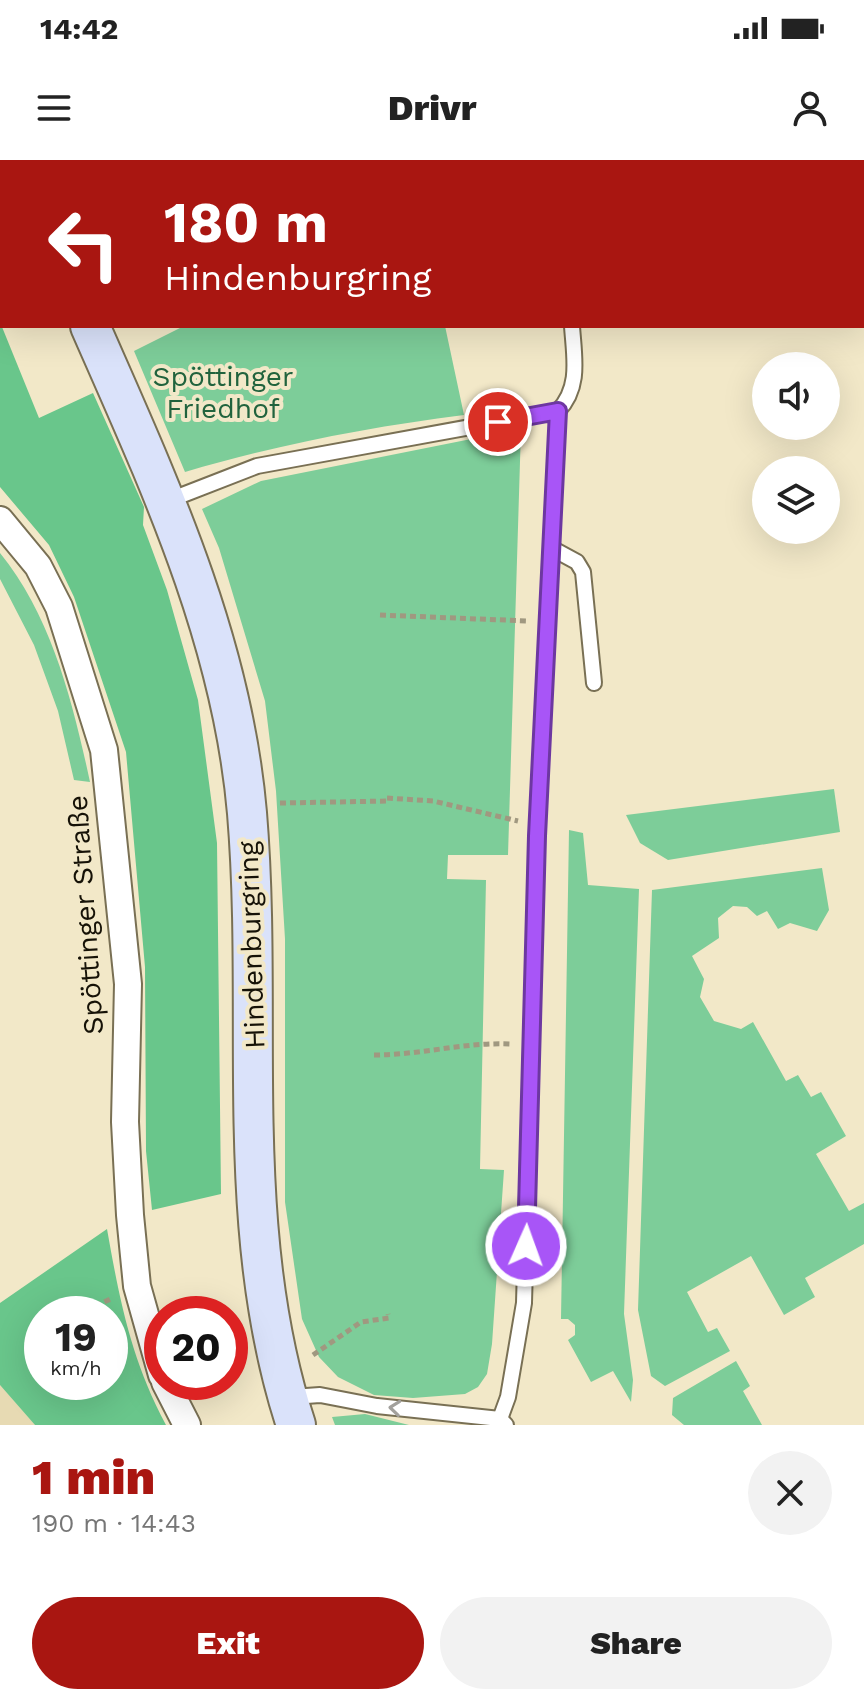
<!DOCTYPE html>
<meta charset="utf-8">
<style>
body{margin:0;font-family:"Work Sans",sans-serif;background:#f2f2f2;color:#222;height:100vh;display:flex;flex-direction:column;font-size:30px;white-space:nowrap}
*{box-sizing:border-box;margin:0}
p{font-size:26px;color:#767676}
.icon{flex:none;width:44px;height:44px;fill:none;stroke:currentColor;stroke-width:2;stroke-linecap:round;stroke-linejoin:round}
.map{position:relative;height:1265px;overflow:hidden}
.drawer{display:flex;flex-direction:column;background:#fff;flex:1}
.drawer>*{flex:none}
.guide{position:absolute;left:0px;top:0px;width:864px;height:168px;box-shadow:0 8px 32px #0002;background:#a91611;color:#fff;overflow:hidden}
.fabs{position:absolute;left:752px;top:192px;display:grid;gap:16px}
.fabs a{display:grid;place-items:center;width:88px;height:88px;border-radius:50%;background:#fff;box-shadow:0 8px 32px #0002;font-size:40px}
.speed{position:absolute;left:24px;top:1136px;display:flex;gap:16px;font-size:40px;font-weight:700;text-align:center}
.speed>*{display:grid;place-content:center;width:104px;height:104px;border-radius:50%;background:#fff;box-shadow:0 8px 32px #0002;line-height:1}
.speed small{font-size:20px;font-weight:400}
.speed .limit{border:12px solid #d22;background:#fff;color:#111}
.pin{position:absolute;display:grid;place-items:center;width:68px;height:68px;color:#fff;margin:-34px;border:4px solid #fff;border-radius:50%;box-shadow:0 2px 8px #0007}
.me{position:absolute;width:88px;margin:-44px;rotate:2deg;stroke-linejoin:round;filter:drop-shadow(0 0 6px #0008)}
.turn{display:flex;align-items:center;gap:28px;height:168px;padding:0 32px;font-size:36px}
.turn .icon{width:104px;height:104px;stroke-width:2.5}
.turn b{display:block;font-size:56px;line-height:68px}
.round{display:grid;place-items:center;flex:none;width:84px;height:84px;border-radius:42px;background:#f2f2f2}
.head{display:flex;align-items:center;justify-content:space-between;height:136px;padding:0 32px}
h1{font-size:48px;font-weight:800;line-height:60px;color:#a91611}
.primary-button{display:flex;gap:16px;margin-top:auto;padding:16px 32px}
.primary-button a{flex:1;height:92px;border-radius:48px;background:#a91611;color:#fff;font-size:32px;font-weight:800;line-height:92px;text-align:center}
.primary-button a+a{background:#f2f2f2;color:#222}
.status{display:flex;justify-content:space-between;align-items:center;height:56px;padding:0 40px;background:#fff;direction:ltr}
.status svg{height:22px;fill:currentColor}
header{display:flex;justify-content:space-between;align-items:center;height:104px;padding:0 32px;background:#fff;font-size:36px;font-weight:800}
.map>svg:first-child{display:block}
</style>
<div class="status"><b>14:42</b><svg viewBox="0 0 49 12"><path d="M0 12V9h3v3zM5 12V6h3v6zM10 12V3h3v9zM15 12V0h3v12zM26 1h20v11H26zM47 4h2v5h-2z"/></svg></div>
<header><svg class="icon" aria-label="menu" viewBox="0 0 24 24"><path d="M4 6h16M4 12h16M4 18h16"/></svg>Drivr<svg class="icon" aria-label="person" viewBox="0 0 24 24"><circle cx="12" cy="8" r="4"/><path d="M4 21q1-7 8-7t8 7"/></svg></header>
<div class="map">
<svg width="864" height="1265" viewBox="0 0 864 1265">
<rect width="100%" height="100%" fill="#f2e8c8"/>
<!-- built -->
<polygon fill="#e7dab3" points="0,1225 35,1265 0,1265"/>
<!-- green -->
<g fill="#7dcd99">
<path d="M 184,166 L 445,166 L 464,255 C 369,267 276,285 185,312 L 134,191 Z"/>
<polygon points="521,269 508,695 448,695 447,719 486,720 480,1009 504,1010 492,1184 487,1214 478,1227 465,1234 413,1238 374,1235 338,1217 319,1197 302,1159 285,1042 285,779 276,631 265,541 219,388 202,349 261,321"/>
<path d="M 0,393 C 52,457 73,543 90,622 L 74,620 L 58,551 L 34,485 L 0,419 Z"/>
<polygon points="834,629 840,672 668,700 640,683 626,655"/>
<polygon points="569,670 583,673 588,725 639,729 624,1154 633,1220 631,1242 613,1211 591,1222 568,1180 575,1175 575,1165 568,1159 561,1159"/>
<polygon points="822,708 829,750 817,771 790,763 778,769 767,751 757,756 747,747 733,746 718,758 719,778 692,796 704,819 700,837 714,861 741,869 753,862 786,921 798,915 811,937 821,932 846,976 816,994 849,1051 864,1043 864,1084 805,1118 815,1137 784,1155 751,1096 687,1132 708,1172 717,1168 730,1191 665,1226 651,1216 638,1150 652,730"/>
<polygon points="736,1201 750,1226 743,1231 762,1265 684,1265 672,1255 673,1238"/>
<polygon points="365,1254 409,1265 335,1265 332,1257"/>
</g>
<!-- forest -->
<g fill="#69c68b" fill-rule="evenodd">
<polygon points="0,162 39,258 93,233 144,347 143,365 167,430 198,540 217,683 221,1034 152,1050 146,991 145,807 126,592 74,437 49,385 0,327"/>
<path d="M 107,1069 C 120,1142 131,1199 166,1265 L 35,1265 L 0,1225 L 0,1143 ZM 42,1154 L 110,1154 L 110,1222 L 42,1222 Z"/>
</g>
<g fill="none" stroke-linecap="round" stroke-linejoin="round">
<defs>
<g id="lane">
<polyline points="552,0 553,2"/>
<polyline points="778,0 780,2"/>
<polyline points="244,2 249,0"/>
<polyline points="862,10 864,10"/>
<path d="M 167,341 L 257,306 L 558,251 C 581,227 574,197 572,166"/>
<polyline points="553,389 577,402 583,412 594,523"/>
<polyline points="292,1237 320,1235 377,1246 500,1259 506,1265"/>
<polyline points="500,1259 508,1237 524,1143 537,676 558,251"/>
</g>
<g id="street">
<polyline points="0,360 38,406 59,447 104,590 128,824 125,962 130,1055 137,1126 162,1215"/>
<polyline points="165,1222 187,1265"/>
</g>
<g id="secondary">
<polyline points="22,0 22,2"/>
<path d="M 90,166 C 159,323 232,479 247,653 C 264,857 231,1067 296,1265"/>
</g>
</defs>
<!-- lane casing -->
<use href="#lane" stroke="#797054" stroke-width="18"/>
<!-- street casing -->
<use href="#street" stroke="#797054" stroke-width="30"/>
<!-- secondary casing -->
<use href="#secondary" stroke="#797054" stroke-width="42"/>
<!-- path -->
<g stroke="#a09880" stroke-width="5" stroke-dasharray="6 4" stroke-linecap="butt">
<polyline points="380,455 528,461"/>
<polyline points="387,638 433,641 518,661"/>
<polyline points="280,643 387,641"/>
<path d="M 374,895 C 421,895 464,882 510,884"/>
<polyline points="77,1154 113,1138"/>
<polyline points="41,1169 42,1169"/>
<polyline points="313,1195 361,1162 389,1158 388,1154"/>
</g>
<!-- lane -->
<use href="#lane" stroke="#fff" stroke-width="14"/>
<!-- street -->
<use href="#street" stroke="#fff" stroke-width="26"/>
<!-- secondary -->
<use href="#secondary" stroke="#dae2fa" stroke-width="38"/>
</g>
<!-- one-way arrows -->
<defs><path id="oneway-chevron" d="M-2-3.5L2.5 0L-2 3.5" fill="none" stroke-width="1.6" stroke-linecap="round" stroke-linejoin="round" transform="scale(2)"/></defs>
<use stroke="#a2a09c" href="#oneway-chevron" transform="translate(395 1248) rotate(-174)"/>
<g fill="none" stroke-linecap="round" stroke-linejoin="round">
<defs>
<polyline id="route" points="498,262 558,251 537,676 526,1086"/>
</defs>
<!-- route casing -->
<use href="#route" stroke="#6d37a1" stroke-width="20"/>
<!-- route -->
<use href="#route" stroke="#a855f7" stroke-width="14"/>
</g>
<g text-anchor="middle" stroke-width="8" stroke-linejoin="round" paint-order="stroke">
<!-- park labels -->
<g font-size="28" fill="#21633d" stroke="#f2e8c8">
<text x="223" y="226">Spöttinger<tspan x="223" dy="32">Friedhof</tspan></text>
</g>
<!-- street labels -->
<g font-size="28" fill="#161207" stroke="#f2e8c8">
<text transform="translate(85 755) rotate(-94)" y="10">Spöttinger Straße</text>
<text transform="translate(251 785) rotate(-92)" y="10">Hindenburgring</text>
</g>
</g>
</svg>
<div class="fabs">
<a><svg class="icon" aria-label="sound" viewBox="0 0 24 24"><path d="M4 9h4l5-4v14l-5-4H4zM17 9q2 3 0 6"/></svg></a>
<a><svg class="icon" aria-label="layers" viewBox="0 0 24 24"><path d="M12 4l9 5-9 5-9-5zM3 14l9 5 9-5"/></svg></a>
</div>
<div class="speed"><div>19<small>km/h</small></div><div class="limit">20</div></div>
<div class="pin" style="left:498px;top:262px;background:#d93025"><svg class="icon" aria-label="arrive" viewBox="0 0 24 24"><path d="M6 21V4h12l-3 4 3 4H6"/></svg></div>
<svg class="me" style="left:526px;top:1086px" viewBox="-20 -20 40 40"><circle r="17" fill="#a855f7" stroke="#fff" stroke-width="3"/><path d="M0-11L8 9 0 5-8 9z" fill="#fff"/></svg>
<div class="guide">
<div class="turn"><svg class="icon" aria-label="left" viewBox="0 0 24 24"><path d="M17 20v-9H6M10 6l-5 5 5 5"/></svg><div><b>180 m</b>Hindenburgring</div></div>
</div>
</div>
<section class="drawer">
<div class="head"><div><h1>1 min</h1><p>190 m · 14:43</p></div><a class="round"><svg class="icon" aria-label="close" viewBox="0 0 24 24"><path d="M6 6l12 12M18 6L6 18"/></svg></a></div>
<div class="primary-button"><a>Exit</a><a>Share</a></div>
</section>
